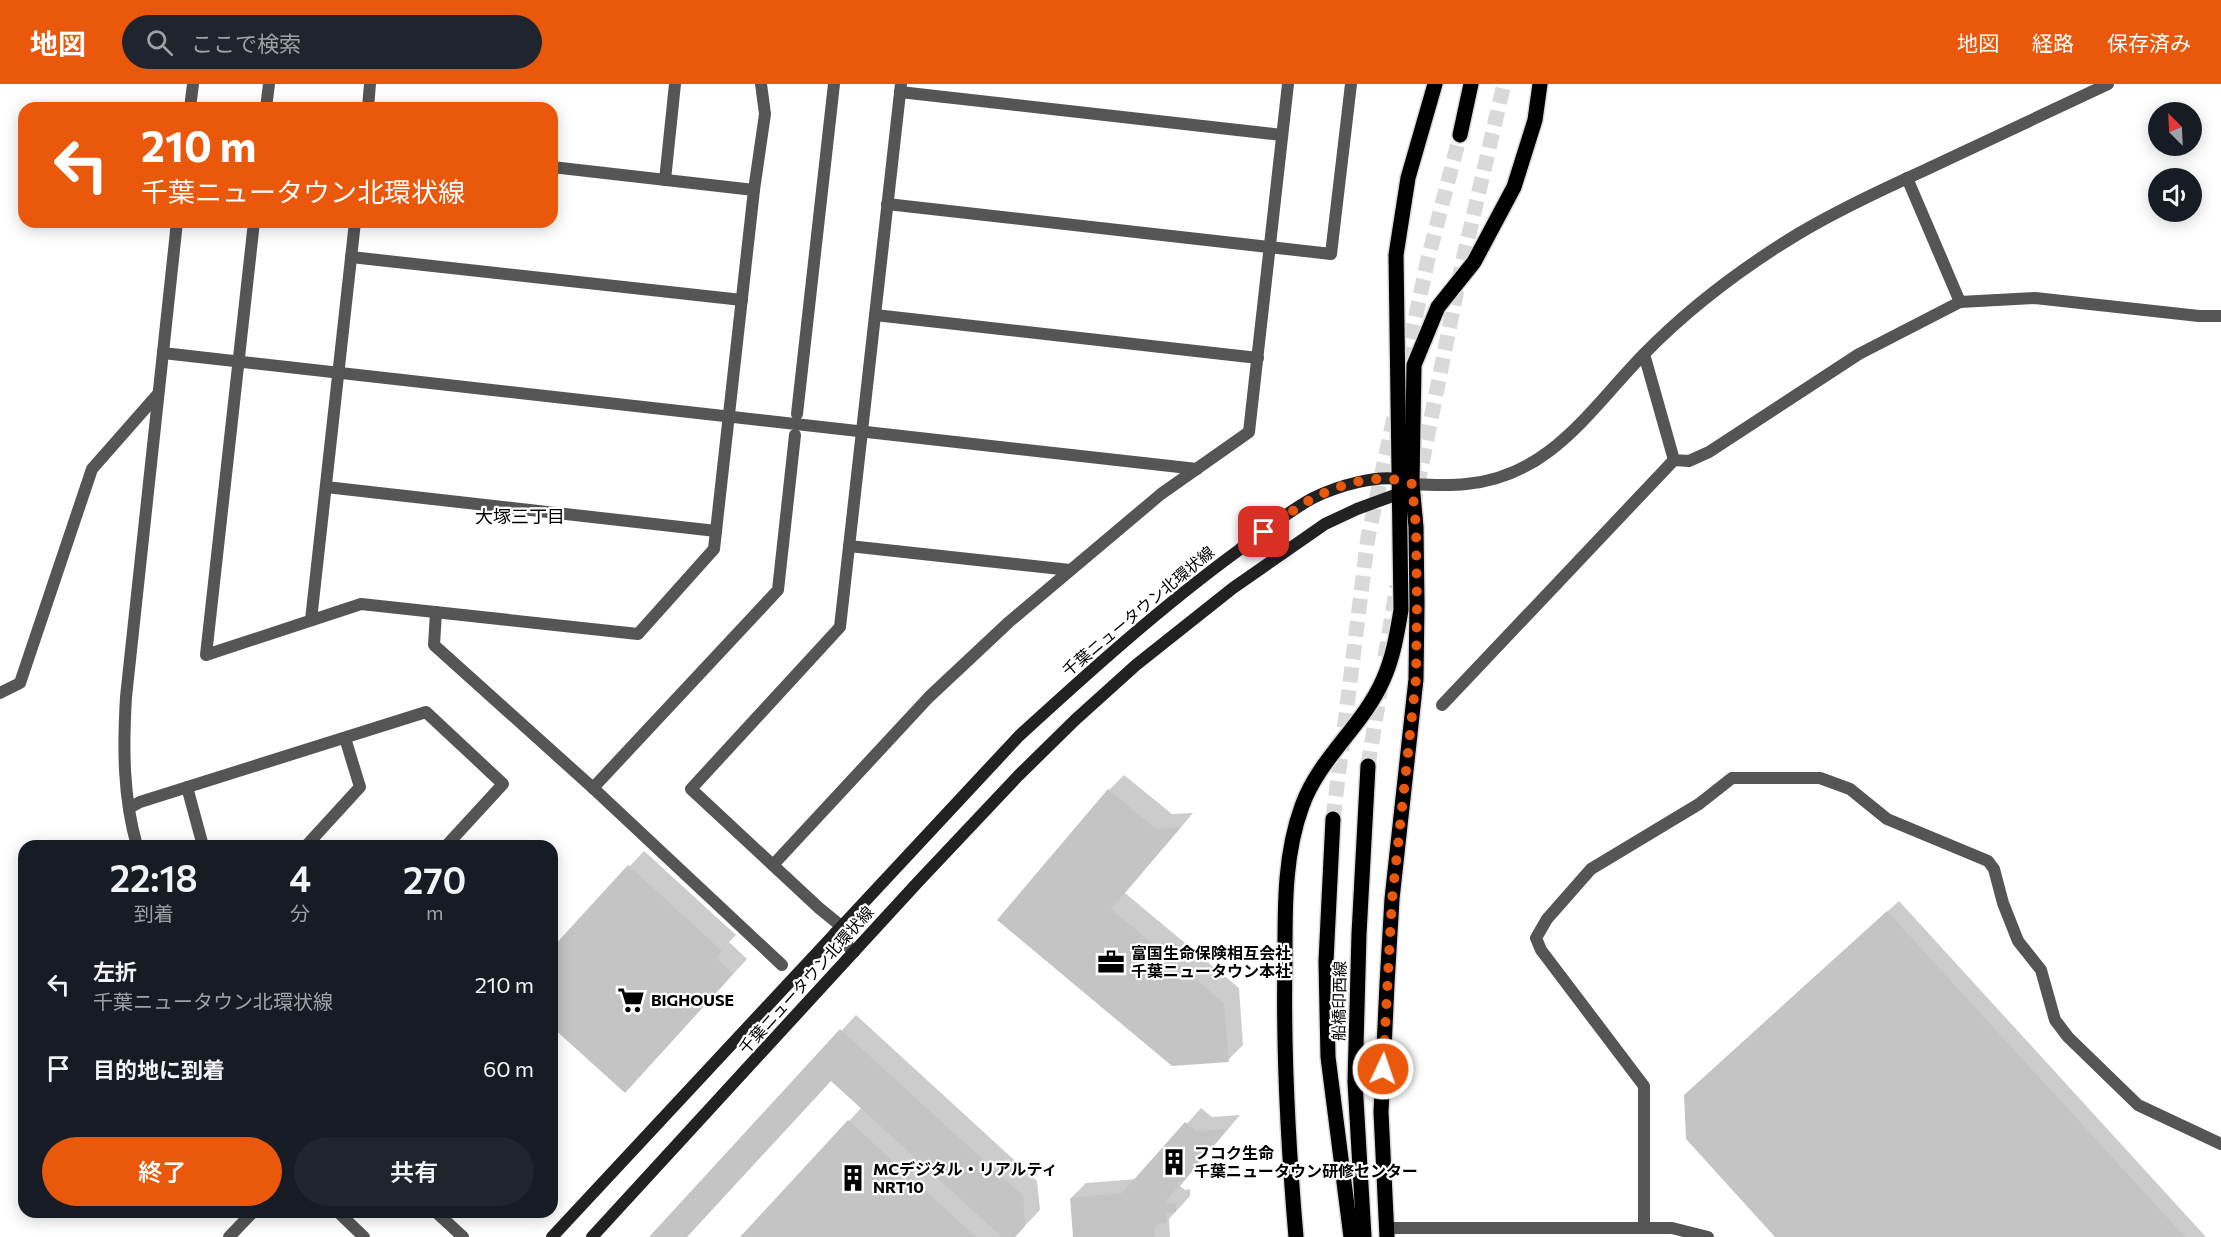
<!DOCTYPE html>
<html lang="ja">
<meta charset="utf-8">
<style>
body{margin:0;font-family:Commissioner,"Noto Sans JP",sans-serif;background:#20242c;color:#f1f3f6;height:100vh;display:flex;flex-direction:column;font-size:22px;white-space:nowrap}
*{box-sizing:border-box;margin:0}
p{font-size:20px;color:#9ea1a6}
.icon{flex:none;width:33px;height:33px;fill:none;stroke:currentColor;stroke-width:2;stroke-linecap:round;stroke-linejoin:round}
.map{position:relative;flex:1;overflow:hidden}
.side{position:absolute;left:18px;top:756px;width:540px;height:378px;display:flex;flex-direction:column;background:#171b24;border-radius:18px;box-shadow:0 3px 15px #0003}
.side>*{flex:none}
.banner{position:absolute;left:18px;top:18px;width:540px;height:126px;border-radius:18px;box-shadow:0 3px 15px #0003;background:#ea580c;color:#fff;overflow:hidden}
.needle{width:39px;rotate:336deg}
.fabs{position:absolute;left:2148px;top:18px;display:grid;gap:12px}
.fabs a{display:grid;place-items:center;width:54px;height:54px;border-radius:50%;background:#171b24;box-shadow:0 3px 15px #0003;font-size:30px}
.pin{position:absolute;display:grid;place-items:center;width:51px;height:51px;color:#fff;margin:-26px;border-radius:12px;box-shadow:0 3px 9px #0006}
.me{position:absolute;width:66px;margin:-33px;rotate:3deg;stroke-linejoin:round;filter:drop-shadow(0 0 4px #0008)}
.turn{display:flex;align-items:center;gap:21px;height:126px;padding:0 24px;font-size:27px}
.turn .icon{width:78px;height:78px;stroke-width:2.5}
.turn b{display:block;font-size:42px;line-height:51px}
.eta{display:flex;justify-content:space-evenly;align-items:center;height:102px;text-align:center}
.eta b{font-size:36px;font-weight:600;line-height:42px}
.button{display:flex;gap:12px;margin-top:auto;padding:12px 24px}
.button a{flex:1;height:69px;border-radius:36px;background:#ea580c;color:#fff;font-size:24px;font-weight:600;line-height:69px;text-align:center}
.button a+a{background:#20242c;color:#f1f3f6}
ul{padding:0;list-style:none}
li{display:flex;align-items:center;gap:18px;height:84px;padding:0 24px}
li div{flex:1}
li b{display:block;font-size:22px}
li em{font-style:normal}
header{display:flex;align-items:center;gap:36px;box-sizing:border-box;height:84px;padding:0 30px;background:#ea580c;color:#fff}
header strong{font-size:28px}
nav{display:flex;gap:33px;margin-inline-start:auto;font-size:21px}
.search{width:420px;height:54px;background:#20242c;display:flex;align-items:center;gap:15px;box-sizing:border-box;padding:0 21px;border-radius:33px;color:#9ea1a6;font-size:22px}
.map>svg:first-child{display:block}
</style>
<header>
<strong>地図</strong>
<div class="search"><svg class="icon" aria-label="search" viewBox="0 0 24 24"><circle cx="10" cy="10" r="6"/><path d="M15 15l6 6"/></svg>ここで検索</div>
<nav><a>地図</a><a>経路</a><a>保存済み</a></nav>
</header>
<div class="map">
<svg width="2221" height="1153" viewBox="0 0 2221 1153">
<rect width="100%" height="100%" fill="#fff"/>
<!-- shadow -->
<g fill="#0003">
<polygon points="1124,691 1172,730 1193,729 1125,809 1239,904 1243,961 1228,976 999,836 1109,706"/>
<polygon points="644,767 736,851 729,858 747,875 640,992 552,940 552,866"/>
<polygon points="1899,817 2206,1153 1777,1153 1697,1000"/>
<polygon points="856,931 1037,1097 1040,1126 1014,1153 742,1153 862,1023 831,995 686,1153 651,1153"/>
<polygon points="1201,1024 1212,1033 1240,1031 1180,1102 1185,1106 1190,1105 1190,1112 1169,1135 1170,1153 1074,1153 1071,1114 1086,1099 1137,1095"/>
</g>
<!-- building -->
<g fill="#c4c4c4">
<polygon points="1108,705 1156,745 1181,743 1111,825 1224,919 1229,978 1172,982 997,836"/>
<polygon points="628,781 722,867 716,874 733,890 625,1009 552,943 552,864"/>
<polygon points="1887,827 2185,1153 1775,1153 1686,1055 1684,1011"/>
<polygon points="840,945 1023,1112 1025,1142 1015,1153 1002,1153 831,997 687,1153 649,1153"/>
<polygon points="848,1036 976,1153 740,1153"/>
<polygon points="1185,1038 1196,1047 1227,1045 1166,1117 1170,1120 1176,1119 1176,1128 1166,1129 1167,1139 1158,1140 1154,1146 1155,1153 1073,1153 1070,1114 1122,1109"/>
</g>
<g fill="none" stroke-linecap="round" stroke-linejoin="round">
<!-- primary-tunnel -->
<g stroke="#d9d9d9" stroke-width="15" stroke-dasharray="15 8" stroke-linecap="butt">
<polyline points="1401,300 1428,175 1460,51"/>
<polyline points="1404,469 1463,176 1504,0"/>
<polyline points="1385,573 1397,502"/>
<polyline points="1368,682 1381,602"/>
<polyline points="1333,735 1368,453 1395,329"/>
</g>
<defs>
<g id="primary">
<polyline points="1460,51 1471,0"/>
<polyline points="1333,735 1326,877 1328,973 1351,1153"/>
<path d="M 1296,1153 C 1288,1060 1283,968 1285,875 C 1285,824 1284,771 1302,722 C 1319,674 1363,642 1383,596 C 1393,574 1397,550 1401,526 L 1396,171 L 1408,94 L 1435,0"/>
<polyline points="1364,1153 1355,998 1359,850 1368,682"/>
<polyline points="1387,1153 1381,1028 1387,900 1392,815 1416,595 1417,520 1416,443 1412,400 1414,281 1438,223 1474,178 1514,103 1535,36 1540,0"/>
</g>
</defs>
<!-- primary casing -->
<use href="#primary" stroke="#dbdbdb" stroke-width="18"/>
<!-- pedestrian -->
<g stroke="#555" stroke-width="12">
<polyline points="797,330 834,0"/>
<polyline points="436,528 434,561 593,704 782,881"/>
<polyline points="593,704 778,506 795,351"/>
</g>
<!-- minor -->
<g stroke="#555" stroke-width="12">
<polyline points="900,8 1282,51"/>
<polyline points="266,24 269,0"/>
<polyline points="368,24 370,0"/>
<polyline points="1907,94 1960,218 2035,214 2199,232 2221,232"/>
<polyline points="665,96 675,0"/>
<polyline points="754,106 765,30 761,0"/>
<polyline points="887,120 1331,170 1351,0"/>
<polyline points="254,138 206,571 361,520 638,550 714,465 754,106 552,83"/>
<polyline points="351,173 742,216"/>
<polyline points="875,231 1258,274"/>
<polyline points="163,269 1197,385"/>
<polyline points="1644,270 1674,376 1689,377 1709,368 1859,270 1960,218"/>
<polyline points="326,403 716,447"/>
<polyline points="849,462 1070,486"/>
<polyline points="311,536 355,138"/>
<polyline points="0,609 20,599 92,385 158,310"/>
<polyline points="1442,621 1674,376"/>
<polyline points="187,703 203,762"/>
<polyline points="129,724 140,718 426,628 503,700 446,762"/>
<polyline points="306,762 360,703 345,654"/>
<polyline points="773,781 929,613 1009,538 1161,410 1249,348 1288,0"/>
<polyline points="841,842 819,824 691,705 840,543 901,0"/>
<polyline points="835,849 854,868"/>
<polyline points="338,1128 364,1153"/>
<polyline points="1644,1144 1644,1002 1541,866 1536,854 1547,835 1591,785 1699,720 1732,694 1820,694 1850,705 1887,735 1988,777 1994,785 2003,819 2018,857 2041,886 2055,936 2068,953 2138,1021 2221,1060"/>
<polyline points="229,1153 253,1128"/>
</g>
<!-- tertiary -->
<g stroke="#555" stroke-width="12">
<polyline points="190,24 193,0"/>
<path d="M 1412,400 C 1430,401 1448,402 1466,400 C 1550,393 1591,324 1644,270 C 1690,223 1742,184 1798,150 C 1838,126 1881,106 1923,87 C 1985,58 2047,29 2108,0"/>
<path d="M 137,762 C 123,713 123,664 126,613 L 177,138"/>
<polyline points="436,1128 463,1153"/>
<polyline points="1387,1144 1672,1144 1708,1153"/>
</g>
<!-- secondary -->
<g stroke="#222" stroke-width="12">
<path d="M 552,1153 L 1019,652 C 1090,587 1161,523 1239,466 C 1260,450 1290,426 1313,414 C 1335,403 1382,388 1405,397"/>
<polyline points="592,1153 918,798 1018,692 1075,636 1136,581 1233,504 1325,440 1357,425 1398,410 1406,404"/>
</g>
<!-- primary -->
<use href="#primary" stroke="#000" stroke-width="15"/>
</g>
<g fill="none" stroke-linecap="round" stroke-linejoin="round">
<!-- route -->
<path stroke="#ea580c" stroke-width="10" stroke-dasharray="0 18" d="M 1264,448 C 1280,437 1296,423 1314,414 C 1342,399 1381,388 1412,400 L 1416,443 L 1417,520 L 1416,595 L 1392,816 L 1383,985"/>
</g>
<!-- icons -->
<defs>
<symbol id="office-bare" viewBox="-9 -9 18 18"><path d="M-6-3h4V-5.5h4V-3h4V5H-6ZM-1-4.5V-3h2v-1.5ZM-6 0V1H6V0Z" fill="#000" stroke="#fff" stroke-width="2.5" paint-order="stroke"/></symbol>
<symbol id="supermarket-bare" viewBox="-9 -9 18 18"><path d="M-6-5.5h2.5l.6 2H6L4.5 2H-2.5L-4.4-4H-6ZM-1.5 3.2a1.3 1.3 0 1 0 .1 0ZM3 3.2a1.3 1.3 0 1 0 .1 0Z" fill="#000" stroke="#fff" stroke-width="2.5" paint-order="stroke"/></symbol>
<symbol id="building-bare" viewBox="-9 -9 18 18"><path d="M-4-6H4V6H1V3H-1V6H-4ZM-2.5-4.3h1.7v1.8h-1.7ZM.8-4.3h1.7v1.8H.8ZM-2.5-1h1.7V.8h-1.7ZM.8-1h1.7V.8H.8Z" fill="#000" stroke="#fff" stroke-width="2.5" paint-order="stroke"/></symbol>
</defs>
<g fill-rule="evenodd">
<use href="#office-bare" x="1092" y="859" width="38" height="38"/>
<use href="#supermarket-bare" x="612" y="897" width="38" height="38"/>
<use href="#building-bare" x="1155" y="1059" width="38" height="38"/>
<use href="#building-bare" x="834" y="1075" width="38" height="38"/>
</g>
<g text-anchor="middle" stroke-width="4.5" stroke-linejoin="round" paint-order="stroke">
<!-- street labels -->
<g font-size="16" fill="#000" stroke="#fff">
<text transform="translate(1138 527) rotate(-40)" y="6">千葉ニュータウン北環状線</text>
<text transform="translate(806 896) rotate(-48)" y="6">千葉ニュータウン北環状線</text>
<text transform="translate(1339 917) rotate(-89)" y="6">船橋印西線</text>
</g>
<!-- poi labels -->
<g font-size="16" font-weight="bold" fill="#000" stroke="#fff" text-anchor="start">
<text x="1131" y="875">富国生命保険相互会社<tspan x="1131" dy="18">千葉ニュータウン本社</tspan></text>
<text x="651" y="922">BIGHOUSE</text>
<text x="1194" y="1075">フコク生命<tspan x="1194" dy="18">千葉ニュータウン研修センター</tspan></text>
<text x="873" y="1091">MCデジタル・リアルティ<tspan x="873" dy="18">NRT10</tspan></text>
</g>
<!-- neighbourhood labels -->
<g font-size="18" fill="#000" stroke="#fff">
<text x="520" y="439">大塚三丁目</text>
</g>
</g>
</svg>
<div class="fabs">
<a><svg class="needle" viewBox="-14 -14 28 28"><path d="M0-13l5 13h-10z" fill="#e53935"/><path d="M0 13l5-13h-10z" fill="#9ea1a6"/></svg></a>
<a><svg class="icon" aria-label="sound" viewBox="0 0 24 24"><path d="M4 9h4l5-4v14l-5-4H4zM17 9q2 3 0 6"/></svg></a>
</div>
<div class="pin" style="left:1264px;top:448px;background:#d93025"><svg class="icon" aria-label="arrive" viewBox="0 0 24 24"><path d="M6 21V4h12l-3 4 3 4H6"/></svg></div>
<svg class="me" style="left:1383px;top:985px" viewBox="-20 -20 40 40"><circle r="17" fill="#ea580c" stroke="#fff" stroke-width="3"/><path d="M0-11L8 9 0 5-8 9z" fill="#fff"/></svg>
<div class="banner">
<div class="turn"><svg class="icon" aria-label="left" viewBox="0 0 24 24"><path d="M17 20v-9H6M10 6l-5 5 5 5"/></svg><div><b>210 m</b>千葉ニュータウン北環状線</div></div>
</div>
<section class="side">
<div class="eta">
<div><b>22:18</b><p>到着</p></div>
<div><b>4</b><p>分</p></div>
<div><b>270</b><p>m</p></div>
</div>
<ul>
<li><svg class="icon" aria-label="left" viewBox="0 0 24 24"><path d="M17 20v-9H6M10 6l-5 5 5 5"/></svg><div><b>左折</b><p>千葉ニュータウン北環状線</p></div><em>210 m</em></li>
<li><svg class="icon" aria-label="arrive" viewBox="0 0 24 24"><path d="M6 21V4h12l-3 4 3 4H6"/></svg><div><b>目的地に到着</b></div><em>60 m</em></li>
</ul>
<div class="button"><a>終了</a><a>共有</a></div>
</section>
</div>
